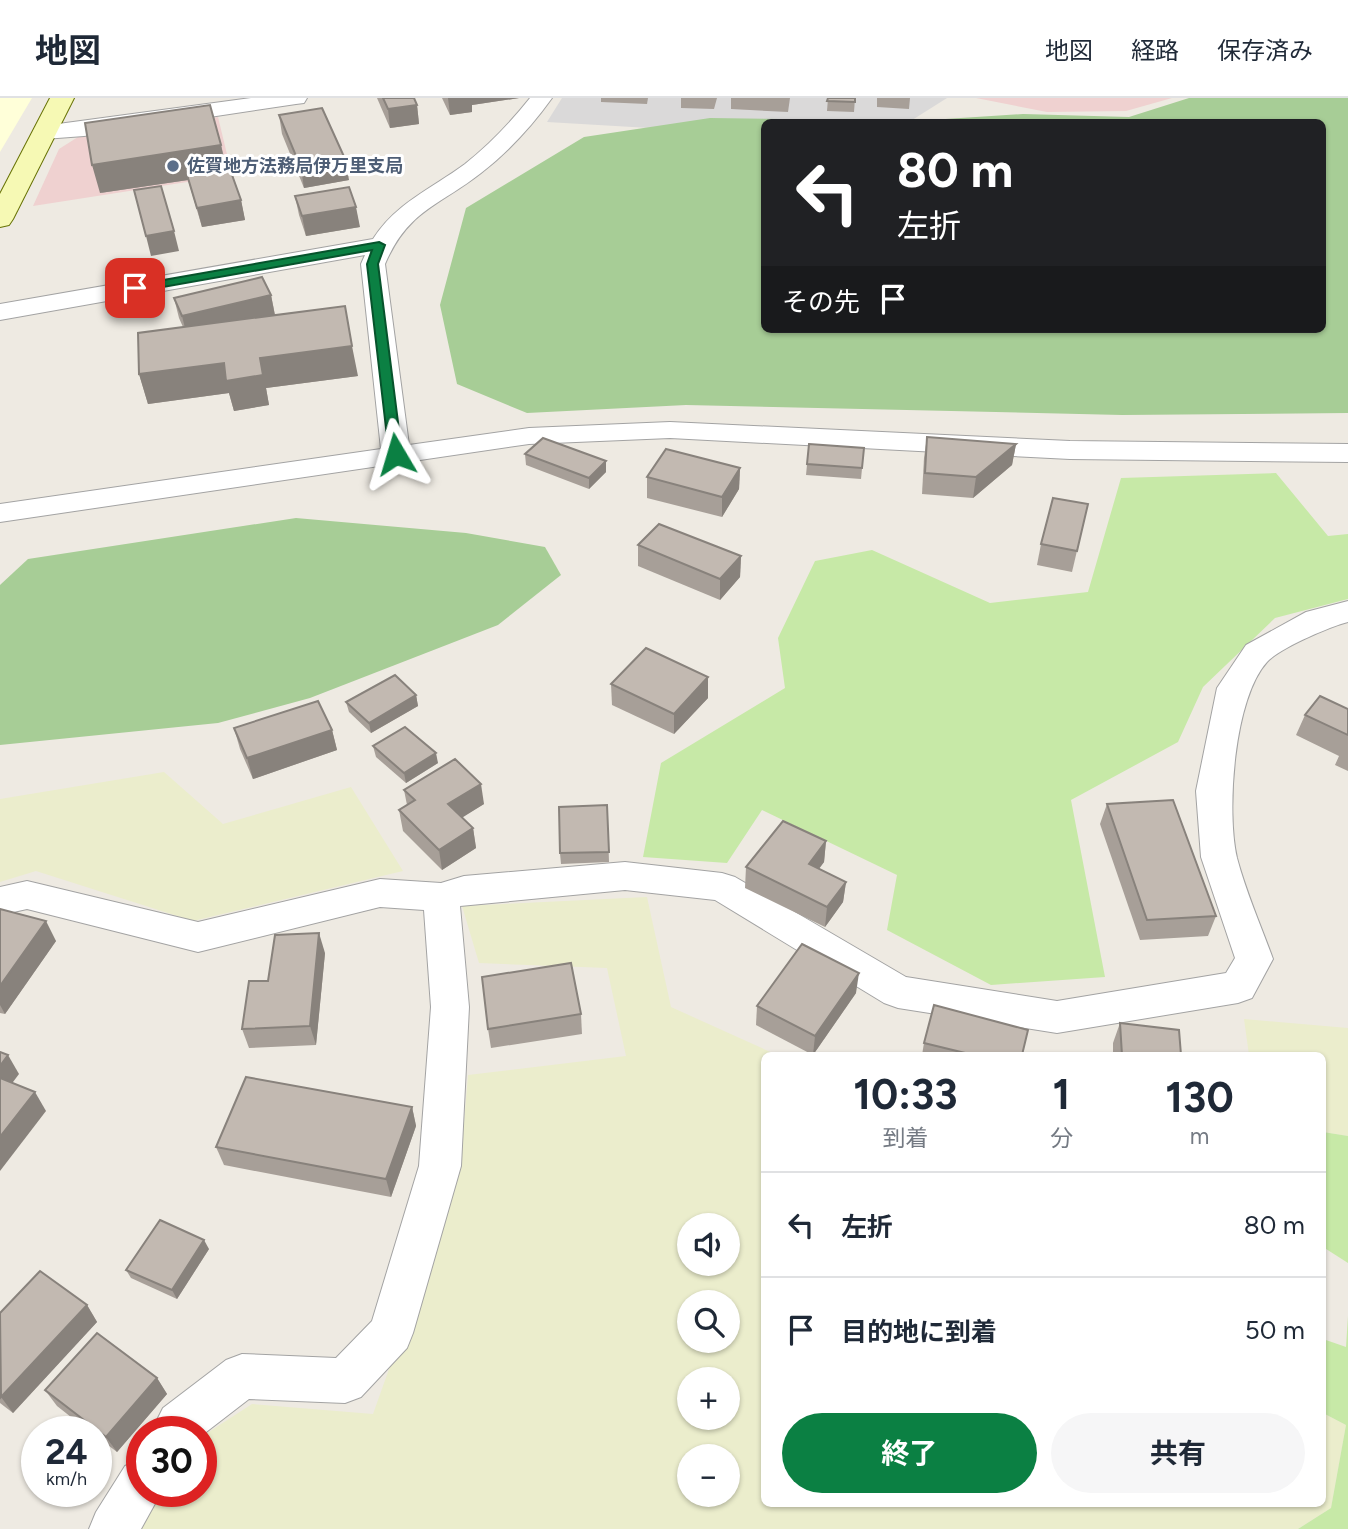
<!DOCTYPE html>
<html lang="ja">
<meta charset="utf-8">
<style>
body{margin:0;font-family:Figtree,"Noto Sans JP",sans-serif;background:#f6f6f7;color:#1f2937;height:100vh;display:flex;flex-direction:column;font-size:26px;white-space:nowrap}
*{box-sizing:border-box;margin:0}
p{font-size:23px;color:#747a83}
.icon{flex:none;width:38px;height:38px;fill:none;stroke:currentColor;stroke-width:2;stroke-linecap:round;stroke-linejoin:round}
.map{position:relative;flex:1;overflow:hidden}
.drawer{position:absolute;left:761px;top:954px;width:565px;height:455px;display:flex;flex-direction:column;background:#fff;border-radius:10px;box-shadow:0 2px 5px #0004}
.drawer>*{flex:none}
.banner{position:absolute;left:761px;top:21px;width:565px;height:214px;border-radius:10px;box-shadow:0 2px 5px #0004;background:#202124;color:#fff;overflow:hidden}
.fabs{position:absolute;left:677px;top:1115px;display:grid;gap:14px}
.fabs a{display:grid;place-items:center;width:63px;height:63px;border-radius:50%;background:#fff;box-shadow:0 2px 5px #0004;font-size:35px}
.speed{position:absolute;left:21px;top:1318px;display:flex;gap:14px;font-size:35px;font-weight:700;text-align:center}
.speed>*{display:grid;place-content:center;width:91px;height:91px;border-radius:50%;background:#fff;box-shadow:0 2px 5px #0004;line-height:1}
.speed small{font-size:18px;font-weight:400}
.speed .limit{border:10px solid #d22;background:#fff;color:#111}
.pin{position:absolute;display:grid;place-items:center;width:60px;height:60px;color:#fff;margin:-30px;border-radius:14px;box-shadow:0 4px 10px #0006}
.me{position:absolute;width:77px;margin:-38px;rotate:353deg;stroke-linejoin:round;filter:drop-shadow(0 0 5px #0008)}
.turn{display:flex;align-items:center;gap:24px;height:147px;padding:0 21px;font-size:32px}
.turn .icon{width:91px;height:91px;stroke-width:2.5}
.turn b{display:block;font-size:49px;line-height:60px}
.then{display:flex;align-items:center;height:66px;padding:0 21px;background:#0003;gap:14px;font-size:26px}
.eta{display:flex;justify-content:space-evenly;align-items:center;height:119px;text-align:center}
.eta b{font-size:42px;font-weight:700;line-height:49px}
.action{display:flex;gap:14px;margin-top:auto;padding:14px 21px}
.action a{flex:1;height:80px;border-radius:42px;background:#0b8043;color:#fff;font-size:28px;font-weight:700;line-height:80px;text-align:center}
.action a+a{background:#f6f6f7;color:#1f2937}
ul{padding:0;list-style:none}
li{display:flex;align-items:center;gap:21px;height:105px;padding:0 21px;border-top:2px solid #e0e1e3}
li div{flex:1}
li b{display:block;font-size:26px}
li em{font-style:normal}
header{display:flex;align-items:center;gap:42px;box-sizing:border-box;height:98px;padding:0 35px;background:#fff;border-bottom:2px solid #e0e1e3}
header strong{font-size:33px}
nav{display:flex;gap:38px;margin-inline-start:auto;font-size:24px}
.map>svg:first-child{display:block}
</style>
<header>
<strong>地図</strong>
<nav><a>地図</a><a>経路</a><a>保存済み</a></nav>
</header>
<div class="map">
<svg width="1348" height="1431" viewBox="0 0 1348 1431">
<rect width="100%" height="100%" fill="#eeeae2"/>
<!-- residential -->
<polygon fill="#dad9d9" points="562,0 947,0 909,24 765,24 752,36 547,24"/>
<!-- commercial -->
<g fill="#efd1d0">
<polygon points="976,0 1172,0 1126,13 1047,14"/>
<polygon points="218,19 232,77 33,108 59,51 78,39"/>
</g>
<!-- education -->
<polygon fill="#ffffd9" points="0,0 32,0 0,54"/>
<!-- farmland -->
<g fill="#ebedcc" fill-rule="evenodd">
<polygon points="164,674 223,726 351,689 403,773 193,823 36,773 0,784 0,701"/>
<path d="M 647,799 L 671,909 L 777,957 L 765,957 L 765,1405 L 1323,1405 L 1323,1315 L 1346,1327 L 1331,1410 L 1298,1431 L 133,1431 L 155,1393 L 201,1393 L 201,1339 L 252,1306 L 373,1316 L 460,1072 L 468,977 L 626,958 L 607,870 L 479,865 L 462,808 ZM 690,1127 L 728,1127 L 728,1166 L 690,1166 ZM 690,1204 L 728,1204 L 728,1242 L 690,1242 ZM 690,1281 L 728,1281 L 728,1320 L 690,1320 ZM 690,1358 L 728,1358 L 728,1396 L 690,1396 Z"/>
<polygon points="1244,921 1348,930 1348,1038 1323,1034 1323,957 1249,957"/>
</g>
<!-- grass -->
<g fill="#c7e9a7">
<polygon points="1276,375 1328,438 1348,436 1348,501 1275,520 1203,589 1178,644 1071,702 1105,879 991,887 887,832 897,777 762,712 727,765 643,759 661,665 785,590 778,540 815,463 872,452 990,505 1088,494 1121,380"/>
<polygon points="1323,1034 1348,1038 1348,1165 1323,1149"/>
<polygon points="1348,1218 1348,1431 1298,1431 1331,1410 1346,1327 1323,1315 1323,1241 1346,1249"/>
</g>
<!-- forest -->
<g fill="#a7cd96" fill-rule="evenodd">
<path d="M 1189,0 L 1348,0 L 1348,315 L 1122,317 L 686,307 L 527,315 L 457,286 L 440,207 L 466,110 L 584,39 L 710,20 L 915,23 L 1023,16 L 1129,19 ZM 765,24 L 1323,24 L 1323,231 L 765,231 Z"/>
<polygon points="296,420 466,435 545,449 561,477 498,527 310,600 218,625 0,647 0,487 28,461"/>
</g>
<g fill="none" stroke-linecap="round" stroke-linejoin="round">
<defs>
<g id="street">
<polygon points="251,0 307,0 304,5 296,6 84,38 44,41 36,39 33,34 36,29"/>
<path d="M 530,0 L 552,0 C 532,28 508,54 481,75 C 439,108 408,112 385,166 L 409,347 L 529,330 L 670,324 L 1070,343 L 1348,346 L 1348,364 L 1070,361 L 670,340 L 529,346 L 0,424 L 0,406 L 381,351 L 361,166 L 365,157 L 0,222 L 0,206 L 373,141 C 396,105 431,91 465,66 C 489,47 511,24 530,0 Z"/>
<path d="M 1348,503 L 1348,524 C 1329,529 1280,550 1267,564 C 1234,600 1226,713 1237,760 C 1246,794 1261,828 1273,861 L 1252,900 L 1238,905 L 1057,935 L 898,910 L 884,905 L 715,802 L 625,792 L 460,808 L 469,909 L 461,1068 L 413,1235 L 407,1250 L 361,1299 L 345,1305 L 249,1301 L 201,1338 L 201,1334 L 151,1334 L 163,1310 L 226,1262 L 242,1256 L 336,1260 L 372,1223 L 419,1068 L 431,909 L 424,812 L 380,809 L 198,854 L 27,811 L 0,817 L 0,789 L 27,783 L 198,824 L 380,781 L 441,785 L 464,778 L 625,764 L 722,775 L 735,779 L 906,879 L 1057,903 L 1226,875 L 1235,860 L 1201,759 L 1196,693 L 1217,590 L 1246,547 L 1306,514 Z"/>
<polygon points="142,1361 142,1393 162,1393 141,1431 89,1431 96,1414 125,1368"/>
</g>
<polygon id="secondary" points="50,0 74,0 13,121 9,127 0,129 0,96"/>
</defs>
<!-- street casing -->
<use href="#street" stroke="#a3a3a3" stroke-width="2"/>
<!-- secondary casing -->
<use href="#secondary" stroke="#677204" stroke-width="2"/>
<!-- street -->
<use href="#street" fill="#fff" fill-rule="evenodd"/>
<!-- secondary -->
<use href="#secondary" fill="#f6f9b4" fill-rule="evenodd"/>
</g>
<!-- wall -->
<g fill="#a79f98">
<polygon points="377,0 414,0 417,7 419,26 390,30"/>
<polygon points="442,0 519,0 472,7 472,14 450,17"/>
<polygon points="601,0 648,0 647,6 601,4"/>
<polygon points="681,0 717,0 714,11 681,10"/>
<polygon points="731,0 790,0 788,14 731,11"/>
<polygon points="828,0 855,0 854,14 827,13"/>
<polygon points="877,0 910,0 909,11 877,9"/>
<polygon points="279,17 349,82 304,90 282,36"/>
<polygon points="221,47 225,63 241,102 245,122 202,129 188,82 100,95"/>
<polygon points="295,98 360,129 306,138 299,117"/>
<polygon points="271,197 275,217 358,278 266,290 269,307 234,313 229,295 148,306 139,276 183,229 179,220 174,200"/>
<polygon points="927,339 1016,346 1012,367 973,400 922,396 924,360"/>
<polygon points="809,346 864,350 861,381 806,377"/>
<polygon points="525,356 606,374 589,391 526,367"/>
<polygon points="740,370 739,391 722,419 647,400 647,379"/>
<polygon points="1088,406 1072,474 1037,467 1041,446"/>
<polygon points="638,447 741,458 740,479 720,502 638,468"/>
<polygon points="611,586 708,600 674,636 612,607"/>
<polygon points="416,597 418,608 371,635 349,614 346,604"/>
<polygon points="1348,611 1348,673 1335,667 1339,658 1296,637 1305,617"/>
<polygon points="234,630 332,632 337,652 253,681 240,651"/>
<polygon points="373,648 438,665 406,685 376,659"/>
<polygon points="404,692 484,706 462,719 473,730 476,750 442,772 403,733 399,712 407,707"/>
<polygon points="1107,706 1216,818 1208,838 1140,842 1100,726"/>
<polygon points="607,707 609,764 561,766 560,755"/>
<polygon points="826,743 824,764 819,771 846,784 843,804 825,829 745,790 746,769"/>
<polygon points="0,811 56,843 5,916 0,915"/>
<polygon points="325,855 316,947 249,950 242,931 268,883"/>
<polygon points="856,895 813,957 756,927 757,908"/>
<polygon points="581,916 582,936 491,950 488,931"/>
<polygon points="1120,925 1181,957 1113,957 1113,945"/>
<polygon points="924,945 1022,957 922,957"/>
<polygon points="412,1009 416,1028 391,1099 224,1067 216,1049"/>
<polygon points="209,1151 177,1201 131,1180 126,1172"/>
<polygon points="87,1207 97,1224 13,1315 0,1305 0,1215"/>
<polygon points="157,1280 167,1296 117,1354 96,1338 96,1334 90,1334 57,1308 45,1292"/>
</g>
<!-- shaded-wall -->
<g fill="#88827c">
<polygon points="448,0 519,0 472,7 472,14 450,17"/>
<polygon points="417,7 419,26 390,30 388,11"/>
<polygon points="221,47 227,76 185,70 188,82 100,95 92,67"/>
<polygon points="346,63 349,82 304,90 301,70"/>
<polygon points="241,102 245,122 202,129 197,110"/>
<polygon points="356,109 360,129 306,138 302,118"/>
<polygon points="174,133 179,153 151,158 146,138"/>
<polygon points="271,197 275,218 187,238 182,218"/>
<polygon points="352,248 358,278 266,290 269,307 234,313 229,295 148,306 139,276"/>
<polygon points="1016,346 1012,367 973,400 976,379"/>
<polygon points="606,363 606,374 589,391 589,380"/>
<polygon points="740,370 739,391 722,419 722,399"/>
<polygon points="741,458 740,479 720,502 720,481"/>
<polygon points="708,579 708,600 674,636 674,616"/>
<polygon points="416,597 418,608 371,635 369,625"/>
<polygon points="332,632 337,652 253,681 247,660"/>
<polygon points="436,655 438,665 406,685 404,675"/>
<polygon points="481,686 484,706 452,726 448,706"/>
<polygon points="473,730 476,750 442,772 439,752"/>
<polygon points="826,743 824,764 807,786 809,766"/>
<polygon points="846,784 843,804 825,829 827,809"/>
<polygon points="46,823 56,843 5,916 0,907 0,888"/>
<polygon points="319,835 325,855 316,947 310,928"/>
<polygon points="859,875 856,895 813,957 815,938"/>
<polygon points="8,957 19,976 4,996 0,989 0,968"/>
<polygon points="35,994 46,1013 0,1073 0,1039"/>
<polygon points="412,1009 416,1028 391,1099 386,1081"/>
<polygon points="204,1142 209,1151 177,1201 172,1192"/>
<polygon points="87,1207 97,1224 13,1315 1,1299"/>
<polygon points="157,1280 167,1296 117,1354 106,1339"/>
</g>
<!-- building -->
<g fill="#c2b9b1" stroke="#88827c" stroke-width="2">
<polygon points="383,0 414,0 417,7 388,11"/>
<polygon points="828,0 855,0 855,4 827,3"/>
<polygon points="210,7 221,47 92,67 85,25"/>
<polygon points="322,10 346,63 301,70 279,17"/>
<polygon points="227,63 241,102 197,110 185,70"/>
<polygon points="161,88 174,133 146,138 134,92"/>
<polygon points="349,89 356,109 302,118 295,98"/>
<polygon points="262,179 271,197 182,218 174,200"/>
<polygon points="345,208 352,248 260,260 263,277 226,283 224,265 139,276 138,235"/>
<polygon points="927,339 1016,346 976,379 925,375"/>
<polygon points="543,340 606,363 589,380 525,356"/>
<polygon points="809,346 864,350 862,370 807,366"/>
<polygon points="666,351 740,370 722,399 647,379"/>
<polygon points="1053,400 1088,406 1077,453 1041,446"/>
<polygon points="659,426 741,458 720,481 638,447"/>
<polygon points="646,550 708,579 674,616 611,586"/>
<polygon points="395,577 416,597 369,625 346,604"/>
<polygon points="1320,598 1348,611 1348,637 1305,617"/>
<polygon points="318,603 332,632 247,660 234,630"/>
<polygon points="405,629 436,655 404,675 373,648"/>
<polygon points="455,661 481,686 448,706 473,730 439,752 399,712 415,702 404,692"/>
<polygon points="1173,702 1216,818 1147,822 1107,706"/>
<polygon points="607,707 609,754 560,755 559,709"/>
<polygon points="783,723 826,743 809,766 846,784 827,809 746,769"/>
<polygon points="0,811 46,823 0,888"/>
<polygon points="319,835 310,928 242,931 249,883 268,883 275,837"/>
<polygon points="802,846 859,875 815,938 757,908"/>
<polygon points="571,865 581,916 488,931 482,879"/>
<polygon points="934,907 1028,932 1022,957 964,957 965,955 924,945"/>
<polygon points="1120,925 1179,932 1181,957 1122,957"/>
<polygon points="0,954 8,957 0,968"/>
<polygon points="246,979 412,1009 386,1081 216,1049"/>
<polygon points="0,980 35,994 0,1039"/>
<polygon points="160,1122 204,1142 172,1192 126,1172"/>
<polygon points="40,1173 87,1207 1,1299 0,1215"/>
<polygon points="97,1235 157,1280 106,1339 45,1292"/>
</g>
<!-- route -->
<polygon fill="#0b8043" stroke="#07532c" stroke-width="2" points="379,144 385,147 378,166 402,356 396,360 389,356 367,166 372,152 135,194 130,190 135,187"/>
<!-- markers -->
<circle fill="#5c6f8a" stroke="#fff" stroke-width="2.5" cx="173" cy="68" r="7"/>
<g text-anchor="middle" stroke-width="6" stroke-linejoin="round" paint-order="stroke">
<!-- far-service labels -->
<g font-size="18" font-weight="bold" fill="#4e5e75" stroke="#fff" text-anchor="start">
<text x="187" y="74">佐賀地方法務局伊万里支局</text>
</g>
</g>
</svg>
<div class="fabs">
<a><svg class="icon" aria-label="sound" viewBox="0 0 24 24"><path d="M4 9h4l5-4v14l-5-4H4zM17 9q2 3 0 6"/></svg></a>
<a><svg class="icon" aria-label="search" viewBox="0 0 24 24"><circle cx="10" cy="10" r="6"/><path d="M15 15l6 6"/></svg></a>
<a>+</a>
<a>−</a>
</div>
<div class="speed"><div>24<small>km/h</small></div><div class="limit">30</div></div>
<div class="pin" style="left:135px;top:190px;background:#d93025"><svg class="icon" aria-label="arrive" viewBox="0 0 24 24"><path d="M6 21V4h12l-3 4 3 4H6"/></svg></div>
<svg class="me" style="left:396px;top:356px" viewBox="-20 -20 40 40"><path d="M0-17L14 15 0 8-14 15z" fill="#0b8043" stroke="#fff" stroke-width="4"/></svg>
<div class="banner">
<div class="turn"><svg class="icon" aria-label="left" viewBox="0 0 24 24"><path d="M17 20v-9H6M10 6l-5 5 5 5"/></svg><div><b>80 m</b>左折</div></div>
<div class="then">その先<svg class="icon" aria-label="arrive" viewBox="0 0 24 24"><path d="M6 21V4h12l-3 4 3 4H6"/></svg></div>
</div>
<section class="drawer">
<div class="eta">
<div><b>10:33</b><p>到着</p></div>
<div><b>1</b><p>分</p></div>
<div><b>130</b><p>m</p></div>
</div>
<ul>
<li><svg class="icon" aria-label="left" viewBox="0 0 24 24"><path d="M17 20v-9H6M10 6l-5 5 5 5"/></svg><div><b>左折</b></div><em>80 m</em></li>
<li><svg class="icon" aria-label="arrive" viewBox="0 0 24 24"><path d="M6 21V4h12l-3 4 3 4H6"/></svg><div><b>目的地に到着</b></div><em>50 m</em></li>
</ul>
<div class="action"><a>終了</a><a>共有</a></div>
</section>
</div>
